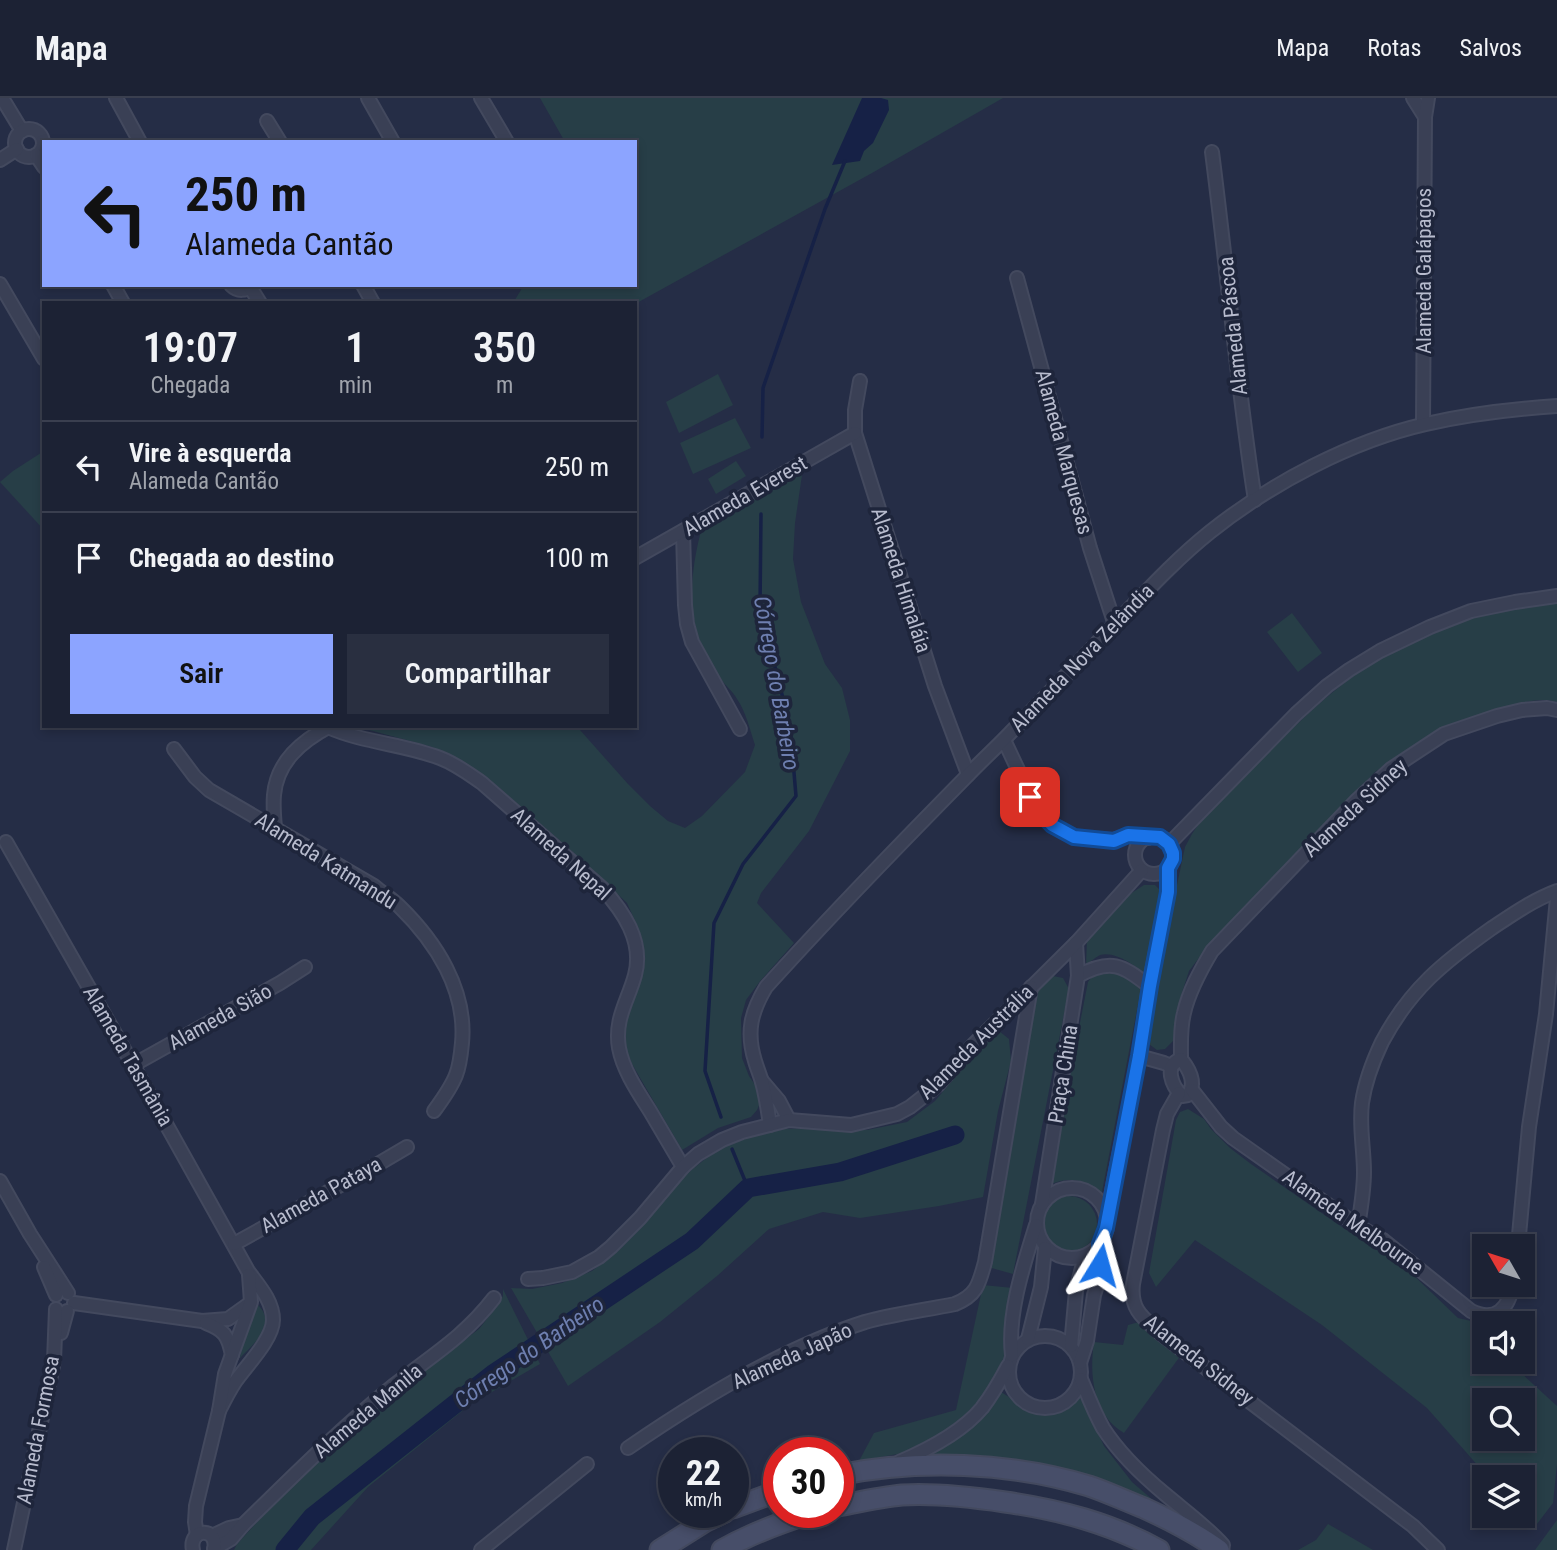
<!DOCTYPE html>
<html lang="pt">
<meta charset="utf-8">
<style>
body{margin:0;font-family:"Roboto Condensed",sans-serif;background:#292f40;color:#f1f3f6;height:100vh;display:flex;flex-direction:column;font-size:26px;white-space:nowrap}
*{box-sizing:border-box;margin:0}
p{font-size:23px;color:#a0a4ac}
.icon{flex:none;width:38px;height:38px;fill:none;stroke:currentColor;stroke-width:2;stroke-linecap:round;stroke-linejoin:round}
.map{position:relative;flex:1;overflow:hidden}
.side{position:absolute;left:42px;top:203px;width:595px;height:427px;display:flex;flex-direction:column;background:#1c2234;border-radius:0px;box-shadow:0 4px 10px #0003,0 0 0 2px #3a3f4f}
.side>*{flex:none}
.hud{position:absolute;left:42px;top:42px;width:595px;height:147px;border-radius:0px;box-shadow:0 4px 10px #0003,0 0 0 2px #3a3f4f;background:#8ca4ff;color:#111;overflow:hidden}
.needle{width:46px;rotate:309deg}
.fabs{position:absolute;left:1472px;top:1136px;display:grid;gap:14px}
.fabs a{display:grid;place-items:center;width:63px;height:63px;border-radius:0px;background:#1c2234;box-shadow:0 4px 10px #0003,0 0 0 2px #3a3f4f;font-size:35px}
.speed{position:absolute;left:658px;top:1339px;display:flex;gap:14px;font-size:35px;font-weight:700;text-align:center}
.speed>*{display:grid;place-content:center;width:91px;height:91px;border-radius:50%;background:#1c2234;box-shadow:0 4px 10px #0003,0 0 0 2px #3a3f4f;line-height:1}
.speed small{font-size:18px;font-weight:400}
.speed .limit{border:10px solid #d22;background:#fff;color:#111}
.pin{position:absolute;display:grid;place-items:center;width:60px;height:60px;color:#fff;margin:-30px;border-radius:14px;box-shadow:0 4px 10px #0006}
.me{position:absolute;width:77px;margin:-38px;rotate:8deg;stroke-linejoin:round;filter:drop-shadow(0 0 5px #0008)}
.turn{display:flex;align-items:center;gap:24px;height:147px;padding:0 28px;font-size:32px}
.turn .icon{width:91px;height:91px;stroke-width:2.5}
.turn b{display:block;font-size:49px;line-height:60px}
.eta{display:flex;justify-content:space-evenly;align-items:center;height:119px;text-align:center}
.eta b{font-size:42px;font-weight:600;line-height:49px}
.button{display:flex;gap:14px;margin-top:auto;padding:14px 28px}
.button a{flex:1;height:80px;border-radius:0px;background:#8ca4ff;color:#111;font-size:28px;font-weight:600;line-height:80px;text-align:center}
.button a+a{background:#292f40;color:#f1f3f6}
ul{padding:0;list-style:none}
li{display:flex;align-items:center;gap:21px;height:91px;padding:0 28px;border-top:2px solid #3a3f4f}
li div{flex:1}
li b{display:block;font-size:26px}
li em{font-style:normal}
header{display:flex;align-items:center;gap:42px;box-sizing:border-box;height:98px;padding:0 35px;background:#1c2234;border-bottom:2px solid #3a3f4f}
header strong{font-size:33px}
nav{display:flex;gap:38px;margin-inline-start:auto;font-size:24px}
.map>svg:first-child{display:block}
</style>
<header>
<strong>Mapa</strong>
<nav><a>Mapa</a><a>Rotas</a><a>Salvos</a></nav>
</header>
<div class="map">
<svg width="1557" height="1452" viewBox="0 0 1557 1452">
<rect width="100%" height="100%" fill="#252d46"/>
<!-- green -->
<g fill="#273e47" fill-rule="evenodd">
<polygon points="540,0 1003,0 872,75 635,206 635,205 513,205 524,187 635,187 635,44 565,44"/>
<polygon points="718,276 733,307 679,335 666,304"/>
<polygon points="735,320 751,350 693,376 680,345"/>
<polygon points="44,353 44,432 0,384 13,373"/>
<polygon points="736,363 746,378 716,396 708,381"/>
<path d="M 803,370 L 795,425 L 793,461 L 801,504 L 825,566 L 842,590 L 850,622 L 850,653 L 809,733 L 761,795 L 757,805 L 794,845 L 761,882 L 746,902 L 741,920 L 742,960 L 749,978 L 758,991 L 761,1003 L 757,1012 L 751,1019 L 718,1030 L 682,1052 L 632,966 L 626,951 L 624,935 L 625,920 L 641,845 L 639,832 L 627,805 L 574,755 L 489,681 L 471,669 L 432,649 L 373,633 L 365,631 L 363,628 L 568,628 L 580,632 L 628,686 L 650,708 L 668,723 L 685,730 L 702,718 L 745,674 L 755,647 C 750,632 746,614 737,601 C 734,595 728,590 723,584 C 717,576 711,566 706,557 C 685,518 691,470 702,429 Z"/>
<path d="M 1557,505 L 1557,604 C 1542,599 1524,604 1509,608 C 1454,623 1421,641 1375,674 L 1208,848 L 1189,873 L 1181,898 L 1177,921 L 1175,941 L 1165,951 L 1157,952 L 1149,946 L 1148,937 L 1151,910 L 1185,749 L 1192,736 L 1200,724 C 1218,704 1238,686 1256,667 C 1306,616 1357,566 1423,536 C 1465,517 1511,508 1557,505 Z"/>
<polygon points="1292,515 1322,555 1298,574 1267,534"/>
<path d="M 1144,787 L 1155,787 L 1161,793 L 1146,878 C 1136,868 1116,853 1100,857 C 1096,859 1090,864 1086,867 L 1087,841 L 1130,796 Z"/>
<path d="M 1105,874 C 1125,875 1127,876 1141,891 L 1101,1099 C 1086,1079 1069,1079 1048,1087 L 1088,884 L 1093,877 Z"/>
<polygon points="1053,878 1063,880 1069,891 1013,1176 988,1169 1038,890"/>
<polygon points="999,933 1009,941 1011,963 998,1013 983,1099 939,1108 860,1120 823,1114 769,1131 717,1178 660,1224 568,1288 511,1190 532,1191 562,1185 592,1173 621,1150 642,1128 661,1102 685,1077 718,1051 742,1041 784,1031 810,1030 867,1032 907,1024 935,1003 989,939"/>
<path d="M 1188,1011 L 1204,1021 L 1211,1031 L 1230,1050 L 1251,1066 L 1339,1127 L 1407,1171 L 1458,1220 L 1480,1225 L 1484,1234 L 1484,1264 L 1509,1264 L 1557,1308 L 1557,1366 L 1553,1405 L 1537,1426 L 1523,1413 L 1522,1379 L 1488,1379 L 1427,1310 L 1322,1227 L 1195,1142 L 1156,1189 L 1149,1175 L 1176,1022 L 1180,1014 ZM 1484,1302 L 1522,1302 L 1522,1340 L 1484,1340 Z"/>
<circle cx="1069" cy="1126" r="28"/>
<polygon points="983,1187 1013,1190 1005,1237 1004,1261 991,1288 974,1310 932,1343 909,1354 859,1363 874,1335 956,1312"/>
<polygon points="503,1191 540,1266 471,1306 368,1389 311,1452 234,1452 237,1446 279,1400 306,1376 351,1329 405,1287 479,1231 497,1208 503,1198"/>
<path d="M 258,1207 C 278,1227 254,1245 240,1260 L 241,1248 L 256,1209 Z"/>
<path d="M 1139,1224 L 1181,1257 L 1124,1335 C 1093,1317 1089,1276 1094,1244 L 1123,1247 L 1128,1227 Z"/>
<polygon points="1001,1294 1036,1316 1067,1312 1080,1297 1104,1348 1132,1384 1169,1416 1106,1384 1036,1365 978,1359 909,1365 982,1316"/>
<polygon points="1557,1422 1557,1452 1535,1452"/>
<polygon points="1328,1426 1373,1452 1298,1452 1316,1442"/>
</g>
<!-- water -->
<polygon fill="#162146" points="862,0 881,0 888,2 889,12 873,45 864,53 860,63 832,67"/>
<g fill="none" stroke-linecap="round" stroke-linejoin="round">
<!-- stream -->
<g stroke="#162146" stroke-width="3.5">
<polyline points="762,339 763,290 825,111 845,63"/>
<polyline points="721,1019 705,973 714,825 743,766 796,698 790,628 760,510 761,416"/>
<polyline points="732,1051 748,1090"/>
</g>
<!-- river -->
<polyline stroke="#162146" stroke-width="19" points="285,1452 312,1419 493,1276 692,1143 748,1090 840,1074 955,1037"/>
<defs>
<g id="minor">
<polyline points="2,0 22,33"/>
<polyline points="116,0 140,44"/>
<polyline points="368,0 393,44"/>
<polyline points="481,0 507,44"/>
<polyline points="1413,0 1425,19"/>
<polyline points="267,23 280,44"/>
<circle cx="29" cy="45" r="14"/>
<path d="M 1212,54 C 1227,170 1237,286 1255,402"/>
<polyline points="36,57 44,69"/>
<polyline points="0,62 17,51"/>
<polyline points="1017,180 1090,450 1115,527"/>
<polyline points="0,186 44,261"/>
<polyline points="113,187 123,205"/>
<path d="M 231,187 C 238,194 246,193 252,187"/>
<polyline points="363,187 373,205"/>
<polyline points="250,189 260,205"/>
<polyline points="860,283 855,312 855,335 935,588 968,676"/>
<polyline points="1423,326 1425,19 1428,0"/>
<polyline points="683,433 685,507 687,526 692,544 740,631"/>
<polyline points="635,460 855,335"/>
<path d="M 328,629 C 364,645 404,646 440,660 C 456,666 469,676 482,685 L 602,790 C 623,813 644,843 635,877 C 628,903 614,921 619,950 C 623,972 638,994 650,1013 C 661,1032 672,1050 683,1069"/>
<polyline points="1004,642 1036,710 1052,727 1074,739 1087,741 1114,742 1128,737 1148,740"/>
<path d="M 174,651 L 195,679 L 209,692 L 374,788 C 382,795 392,801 399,808 C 436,844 467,892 462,945 C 461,956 460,967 456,977 C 451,990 442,1002 434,1013"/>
<path d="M 275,730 C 274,719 273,708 274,697 C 277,663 302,643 330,628"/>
<circle cx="1154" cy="757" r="19"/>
<path d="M 6,744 L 133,967 L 248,1173 C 259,1188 273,1203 273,1222 C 273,1241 246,1268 235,1284 C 229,1293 224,1303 219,1313"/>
<polyline points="1169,746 1296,616 1327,588 1349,572 1380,553 1430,529 1471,513 1515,504 1557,498"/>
<path d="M 1078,878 C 1111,860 1122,867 1149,888"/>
<polyline points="1139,958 1164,965 1171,968"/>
<path d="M 1181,961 C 1181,946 1180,930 1184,915 C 1189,893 1200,873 1212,853 L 1356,703 L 1391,671 L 1444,636 L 1497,618 L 1522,612 L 1547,610 L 1557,612"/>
<path d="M 1181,961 C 1189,971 1197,985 1188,997 L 1182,998 C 1172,988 1163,967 1181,961 Z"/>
<polyline points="133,967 280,885 305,869"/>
<polyline points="762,983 779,1003 789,1022"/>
<path d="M 1192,992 L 1221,1029 L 1233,1040 L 1358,1128 L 1383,1142 L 1471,1213 C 1496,1225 1509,1210 1513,1186"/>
<path d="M 1179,995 L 1167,1016 L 1163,1032 L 1133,1186 C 1130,1212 1143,1220 1161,1236 L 1413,1428 L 1438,1452"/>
<path d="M 770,1027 C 768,1013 766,998 762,984 C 760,977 757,970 755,963 C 746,934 751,914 766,889 C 831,817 899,747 967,678 C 981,663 997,649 1012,633 C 1046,598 1081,562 1115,526 C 1145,495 1175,462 1210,434 C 1270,386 1351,343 1426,326 C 1469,316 1513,311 1557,308"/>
<polyline points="0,1083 30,1136 68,1195"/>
<circle cx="1072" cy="1125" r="35"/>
<polyline points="1042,1106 1078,878 1076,845"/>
<polyline points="1107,1118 1139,958 1149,888 1168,794 1168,770"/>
<path d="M 1358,1128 C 1361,1110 1364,1092 1364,1074 C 1364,1051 1359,1028 1362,1005 C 1365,984 1373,963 1382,944 C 1410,891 1444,864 1492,830 C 1513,816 1533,802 1557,793"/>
<polyline points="234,1146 373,1069 407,1049"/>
<polyline points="1518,1148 1529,1029 1546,916 1557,800"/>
<polyline points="44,1169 56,1197"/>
<polyline points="528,1181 543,1180 572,1174 599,1159 611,1149 640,1120 683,1069 698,1056 722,1042 742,1034 789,1022 851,1027 897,1016 910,1009 938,987 973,947 1076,845 1142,772"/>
<polyline points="74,1205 202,1223 228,1221 249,1206"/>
<path d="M 206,1225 C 224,1232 228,1237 232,1257"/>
<polyline points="61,1235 67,1213"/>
<circle cx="1045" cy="1274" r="36"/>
<polyline points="1028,1241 1041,1189 1045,1150"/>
<polyline points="1071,1248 1076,1193 1085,1158"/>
<path d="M 1012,1257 C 1007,1216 1024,1166 1036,1127"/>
<polyline points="1080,1265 1087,1243 1094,1197 1099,1181 1100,1146"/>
<path d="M 1081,1281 C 1088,1298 1094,1314 1103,1330 C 1119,1355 1143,1378 1166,1397 C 1185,1413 1206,1428 1223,1447"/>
<path d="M 628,1350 C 699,1301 783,1250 865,1224 C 894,1216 926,1212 955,1206 C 977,1197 979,1186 985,1164 L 1031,889"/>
<path d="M 899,1364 C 927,1352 962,1334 982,1310 C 992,1297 1000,1283 1008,1268"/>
<polyline points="197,1437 195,1424 196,1408 219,1313 225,1276 251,1204 249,1177"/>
<polyline points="212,1438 229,1430 243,1427"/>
<path d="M 214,1451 L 231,1441 L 243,1427 C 292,1379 340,1331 393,1288 C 431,1258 464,1239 494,1200"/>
<polyline points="14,1452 54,1263 56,1211"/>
<path d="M 193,1452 C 188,1430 219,1428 214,1452"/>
<polyline points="481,1452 587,1366"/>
</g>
<g id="secondary">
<path d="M 838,1377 C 918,1361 1011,1364 1089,1388 C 1107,1394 1126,1403 1144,1410 C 1170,1422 1196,1435 1219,1452"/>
<path d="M 838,1408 C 859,1404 881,1399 902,1397 C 936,1395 971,1399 1005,1404 C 1060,1412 1110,1425 1159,1452"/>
<polyline points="733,1410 779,1393"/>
<polyline points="660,1452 706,1423 725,1414"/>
<path d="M 722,1452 C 752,1435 782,1424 815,1414"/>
</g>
</defs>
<!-- minor casing -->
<use href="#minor" stroke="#43495e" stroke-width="16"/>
<!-- secondary casing -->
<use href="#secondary" stroke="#43495e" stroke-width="23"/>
<!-- minor -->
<use href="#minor" stroke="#3a4055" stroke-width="12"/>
<!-- secondary -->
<use href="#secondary" stroke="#474e69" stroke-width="19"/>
</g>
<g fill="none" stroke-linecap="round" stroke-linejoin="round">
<defs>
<polyline id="route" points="1030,699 1036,710 1052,727 1074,739 1114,743 1128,737 1160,739 1169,746 1173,755 1173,761 1168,770 1168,794 1150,888 1139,958 1106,1130 1100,1146 1100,1167"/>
</defs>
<!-- route casing -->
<use href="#route" stroke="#114b97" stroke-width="18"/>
<!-- route -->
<use href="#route" stroke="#1a73e8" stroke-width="12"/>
</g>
<g text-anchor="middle" stroke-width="7" stroke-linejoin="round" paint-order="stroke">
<!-- street labels -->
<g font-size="21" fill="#b8bcce" stroke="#1e253b">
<text transform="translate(1424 173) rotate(-90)" y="7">Alameda Galápagos</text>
<text transform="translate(1233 228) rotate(-96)" y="7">Alameda Páscoa</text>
<text transform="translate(1064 354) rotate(75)" y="7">Alameda Marquesas</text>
<text transform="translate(745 398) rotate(-30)" y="7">Alameda Everest</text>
<text transform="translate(901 482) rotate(72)" y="7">Alameda Himaláia</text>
<text transform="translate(1082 560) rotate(-46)" y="7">Alameda Nova Zelândia</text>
<text transform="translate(1355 710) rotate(-43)" y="7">Alameda Sidney</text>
<text transform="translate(561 756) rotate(42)" y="7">Alameda Nepal</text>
<text transform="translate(326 763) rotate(32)" y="7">Alameda Katmandu</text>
<text transform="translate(220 919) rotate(-29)" y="7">Alameda Sião</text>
<text transform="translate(976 944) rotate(-45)" y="7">Alameda Austrália</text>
<text transform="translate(128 958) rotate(60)" y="7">Alameda Tasmânia</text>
<text transform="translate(1063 976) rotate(-81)" y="7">Praça China</text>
<text transform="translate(321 1097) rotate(-29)" y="7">Alameda Pataya</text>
<text transform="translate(1353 1124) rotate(35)" y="7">Alameda Melbourne</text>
<text transform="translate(792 1258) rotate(-25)" y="7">Alameda Japão</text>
<text transform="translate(1199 1262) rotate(38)" y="7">Alameda Sidney</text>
<text transform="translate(368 1313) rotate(-40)" y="7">Alameda Manila</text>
<text transform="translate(38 1332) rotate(-79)" y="7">Alameda Formosa</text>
</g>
<!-- water labels -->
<g font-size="23" font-style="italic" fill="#6e7fb0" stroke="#1e253b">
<text transform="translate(777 585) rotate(80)" y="8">Córrego do Barbeiro</text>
<text transform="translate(529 1254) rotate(-35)" y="8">Córrego do Barbeiro</text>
</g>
</g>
</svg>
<div class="fabs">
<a><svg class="needle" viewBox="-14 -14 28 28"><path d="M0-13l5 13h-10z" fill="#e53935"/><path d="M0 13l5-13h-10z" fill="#a0a4ac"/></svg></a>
<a><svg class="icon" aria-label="sound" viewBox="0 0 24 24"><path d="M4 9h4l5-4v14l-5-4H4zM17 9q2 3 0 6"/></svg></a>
<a><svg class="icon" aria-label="search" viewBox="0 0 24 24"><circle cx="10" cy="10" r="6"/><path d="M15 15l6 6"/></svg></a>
<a><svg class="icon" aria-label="layers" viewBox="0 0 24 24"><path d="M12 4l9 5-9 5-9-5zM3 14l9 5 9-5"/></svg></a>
</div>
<div class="speed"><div>22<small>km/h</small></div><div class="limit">30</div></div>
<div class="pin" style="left:1030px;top:699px;background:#d93025"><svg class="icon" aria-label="arrive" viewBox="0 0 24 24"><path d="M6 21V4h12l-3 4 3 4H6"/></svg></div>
<svg class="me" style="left:1100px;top:1167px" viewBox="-20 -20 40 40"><path d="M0-17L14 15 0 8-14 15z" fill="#1a73e8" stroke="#fff" stroke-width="4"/></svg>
<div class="hud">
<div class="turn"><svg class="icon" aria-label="left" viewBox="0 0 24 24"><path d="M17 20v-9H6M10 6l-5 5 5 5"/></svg><div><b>250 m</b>Alameda Cantão</div></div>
</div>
<section class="side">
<div class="eta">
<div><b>19:07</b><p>Chegada</p></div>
<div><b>1</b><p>min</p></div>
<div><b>350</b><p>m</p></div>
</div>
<ul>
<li><svg class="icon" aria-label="left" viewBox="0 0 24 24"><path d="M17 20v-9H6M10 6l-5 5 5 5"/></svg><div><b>Vire à esquerda</b><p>Alameda Cantão</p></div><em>250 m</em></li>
<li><svg class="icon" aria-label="arrive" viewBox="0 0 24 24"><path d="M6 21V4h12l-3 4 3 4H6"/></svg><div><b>Chegada ao destino</b></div><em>100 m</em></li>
</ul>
<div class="button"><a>Sair</a><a>Compartilhar</a></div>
</section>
</div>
